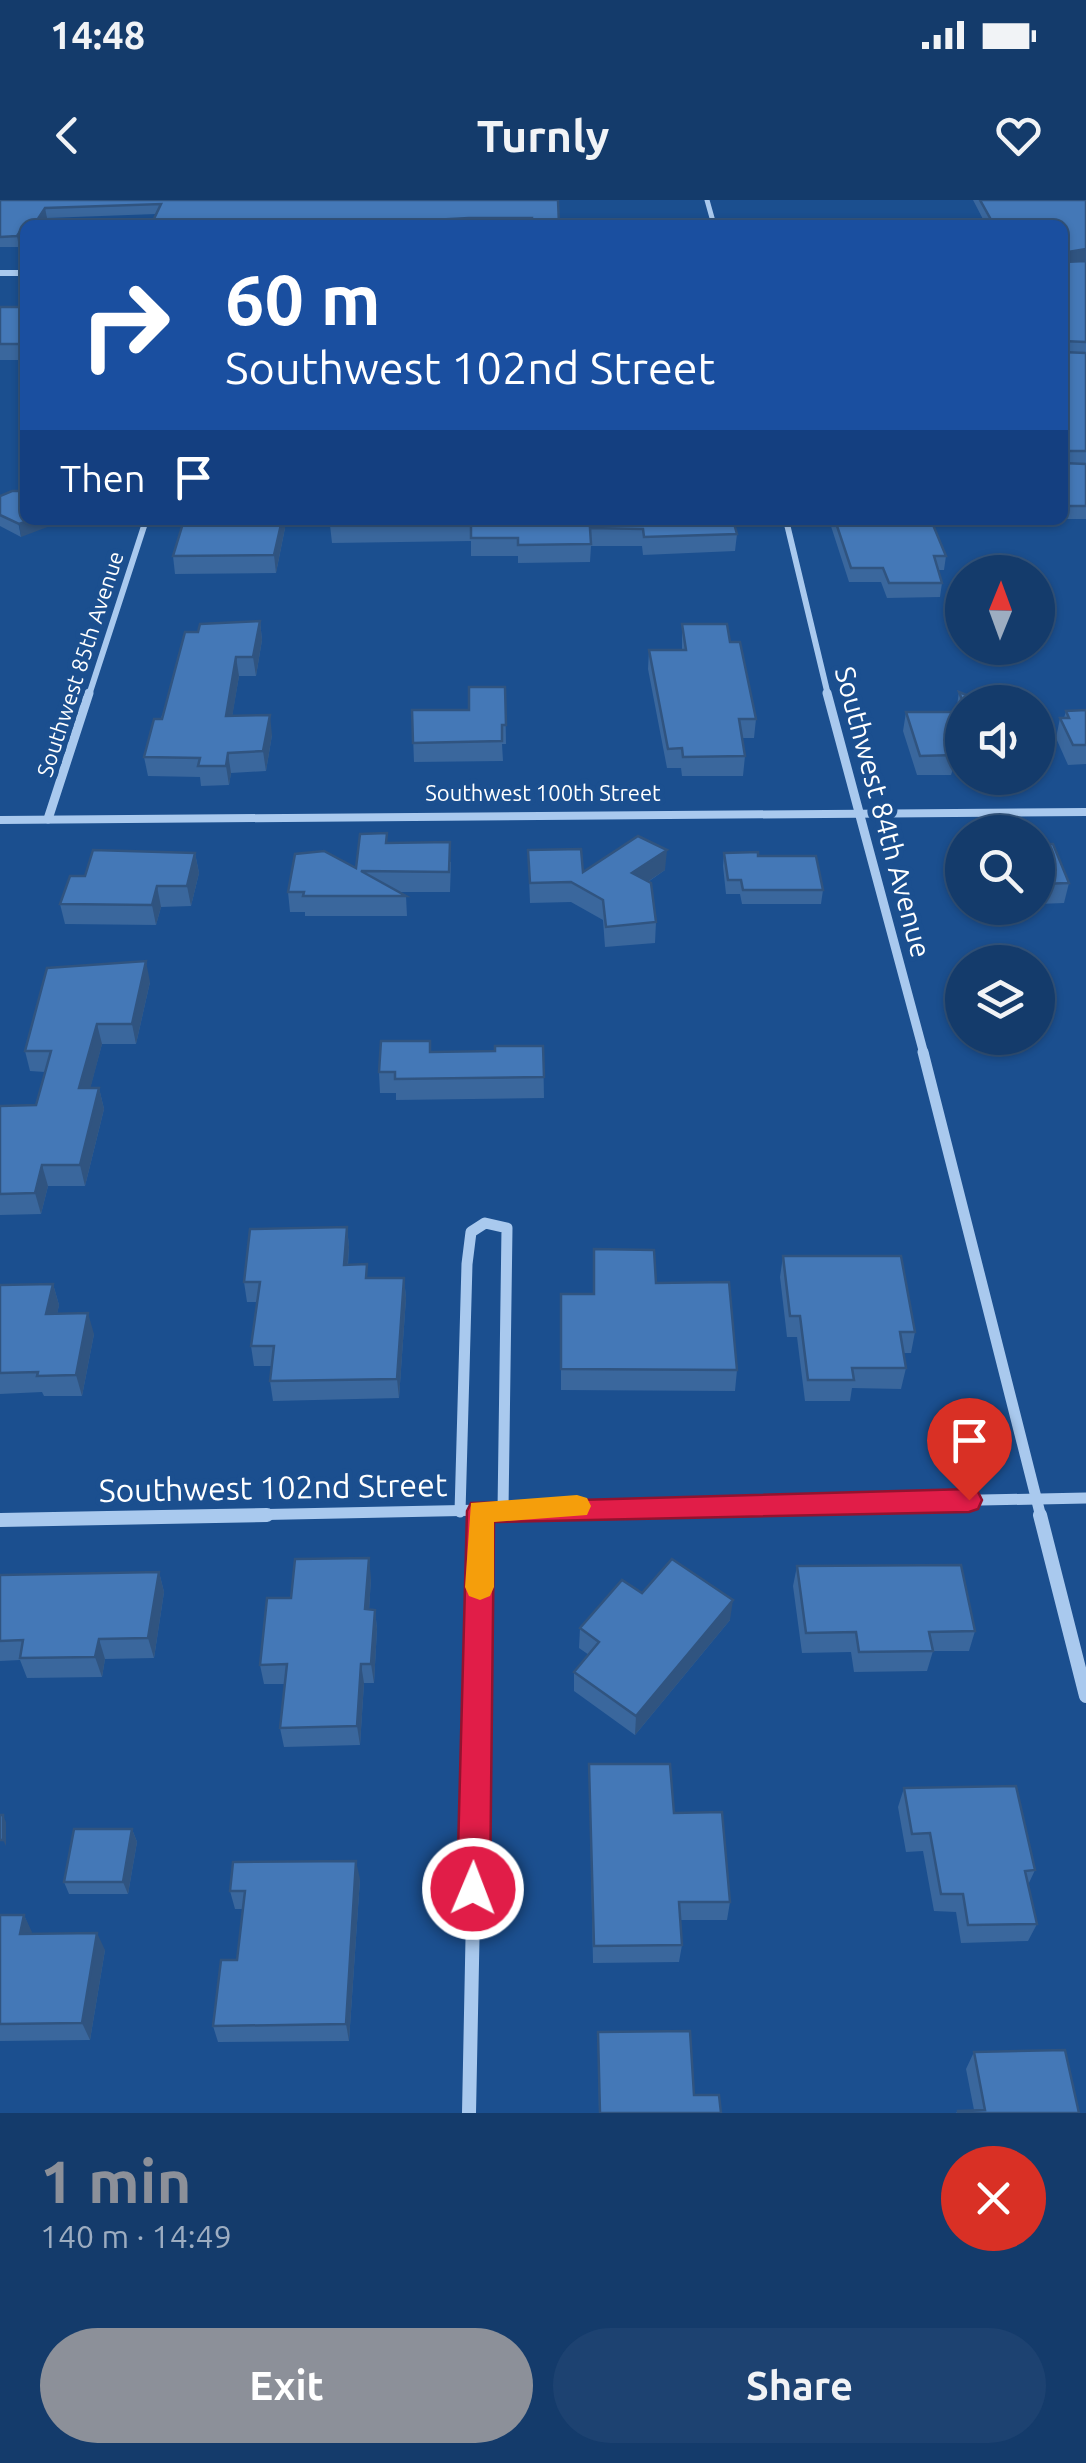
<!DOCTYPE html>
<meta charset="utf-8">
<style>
body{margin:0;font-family:Ubuntu,sans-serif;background:#1d4271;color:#f1f3f6;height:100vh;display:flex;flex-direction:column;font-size:38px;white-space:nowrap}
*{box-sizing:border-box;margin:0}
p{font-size:32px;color:#9dadc1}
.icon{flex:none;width:55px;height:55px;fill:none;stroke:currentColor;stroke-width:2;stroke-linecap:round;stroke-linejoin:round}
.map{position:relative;height:1913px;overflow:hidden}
.panel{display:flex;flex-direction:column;background:#143b6b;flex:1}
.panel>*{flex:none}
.top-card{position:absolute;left:20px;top:20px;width:1048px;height:305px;border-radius:15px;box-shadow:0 2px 8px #0004,0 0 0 2px #33557e;background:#1a4fa0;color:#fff;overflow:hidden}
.needle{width:65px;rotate:1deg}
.buttons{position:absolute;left:945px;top:355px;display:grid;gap:20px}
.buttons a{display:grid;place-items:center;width:110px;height:110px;border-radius:50%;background:#143b6b;box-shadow:0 2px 8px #0004,0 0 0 2px #33557e;font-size:50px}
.pin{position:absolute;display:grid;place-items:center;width:85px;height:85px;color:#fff;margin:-102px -42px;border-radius:50% 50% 50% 0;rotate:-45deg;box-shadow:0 0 10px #0007}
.pin .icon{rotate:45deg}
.me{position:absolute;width:110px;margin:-55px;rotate:1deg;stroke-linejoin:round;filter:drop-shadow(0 0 8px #0008)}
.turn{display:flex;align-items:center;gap:35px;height:210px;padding:0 40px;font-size:45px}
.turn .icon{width:130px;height:130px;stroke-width:2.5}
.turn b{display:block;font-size:70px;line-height:85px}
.then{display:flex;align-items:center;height:95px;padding:0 40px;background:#0003;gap:20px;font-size:38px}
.round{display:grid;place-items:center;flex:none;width:105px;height:105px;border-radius:52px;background:#1d4271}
.head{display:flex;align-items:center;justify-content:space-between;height:170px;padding:0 40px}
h1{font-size:60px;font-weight:600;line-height:75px;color:#8c9099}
.button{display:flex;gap:20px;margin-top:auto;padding:20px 40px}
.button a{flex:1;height:115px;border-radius:60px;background:#8c9099;color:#fff;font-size:40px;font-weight:600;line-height:115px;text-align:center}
.button a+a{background:#1d4271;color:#f1f3f6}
.status{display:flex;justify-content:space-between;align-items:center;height:70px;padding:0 50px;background:#143b6b;direction:ltr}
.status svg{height:28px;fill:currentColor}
header{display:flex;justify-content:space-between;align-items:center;height:130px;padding:0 40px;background:#143b6b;font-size:45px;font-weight:600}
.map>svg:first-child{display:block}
</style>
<div class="status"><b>14:48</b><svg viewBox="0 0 49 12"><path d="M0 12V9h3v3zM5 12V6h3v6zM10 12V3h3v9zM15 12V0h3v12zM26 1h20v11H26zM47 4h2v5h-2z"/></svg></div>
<header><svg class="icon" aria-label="back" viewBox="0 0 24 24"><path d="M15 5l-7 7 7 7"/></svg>Turnly<svg class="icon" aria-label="heart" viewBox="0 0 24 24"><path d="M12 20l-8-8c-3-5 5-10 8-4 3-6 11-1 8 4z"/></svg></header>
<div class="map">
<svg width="1086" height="1913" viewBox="0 0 1086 1913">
<rect width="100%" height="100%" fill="#1b4f8f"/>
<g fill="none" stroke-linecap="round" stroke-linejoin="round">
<!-- minor-far4 -->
<polyline stroke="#a9c9ee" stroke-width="5" points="707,0 714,25"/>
<!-- minor-far3 -->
<g stroke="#a9c9ee" stroke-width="6">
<polyline points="786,320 828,495"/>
<polyline points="89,495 146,320"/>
</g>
<!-- minor-far2 -->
<g stroke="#a9c9ee" stroke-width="9">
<polyline points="827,493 924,854"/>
<polyline points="48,619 89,493"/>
</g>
<!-- minor-far1 -->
<g stroke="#a9c9ee" stroke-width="11">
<polyline points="923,852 1041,1317"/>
<polyline points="460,1312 467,1064 471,1032 485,1023 507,1028 503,1310"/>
<polyline points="144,1317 1086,1298"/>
<polyline points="481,1317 481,1311"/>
</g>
<!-- minor -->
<g stroke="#a9c9ee" stroke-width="14">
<polyline points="1040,1315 1086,1496"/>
<polyline points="0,1320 267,1315"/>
<polyline points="469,1913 481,1315"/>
</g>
<!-- tertiary -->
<g fill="#a9c9ee" fill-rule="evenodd">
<rect x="0" y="70" width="25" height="6"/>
<polygon points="1086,608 1086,616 0,624 0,616"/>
</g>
</g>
<!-- wall -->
<g fill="#3a679d">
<polygon points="0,0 558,0 559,25 151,25 156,14 47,18 25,25 25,40 23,40 19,47 0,47"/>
<polygon points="973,0 1086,0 1086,61 1077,62 1086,61 1086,319 1063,319 1062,318 1062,25 986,25"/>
<rect x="0" y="107" width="25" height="53"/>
<polygon points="12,291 21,337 0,326 0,296"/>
<polygon points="184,320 285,320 285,328 276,373 175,374 173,356"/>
<polygon points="733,320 737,334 735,351 643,355 642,346 591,346 590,362 518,363 518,356 471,356 471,341 332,343 330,325"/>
<polygon points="829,320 996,320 995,326 934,327 946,356 944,370 938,370 942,383 940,397 887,398 881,382 849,382"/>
<polygon points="260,421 262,440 256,476 239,476 232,516 272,535 266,571 231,573 229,585 201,586 200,577 148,576 144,557 198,432"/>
<polygon points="682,424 730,442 756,519 754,538 742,538 745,556 743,576 682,576 681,568 667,568 648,469 649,450 682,450"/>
<polygon points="505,487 506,544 502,544 503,561 414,562 412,510 469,510"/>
<polygon points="959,492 962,502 962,569 953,569 951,575 917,575 903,531 906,512 956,512"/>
<polygon points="1086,510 1086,564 1068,565 1056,538 1060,518 1064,518 1066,511"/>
<polygon points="388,643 451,662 450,692 399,692 406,696 407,716 305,716 305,712 290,712 288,692 356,668"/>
<polygon points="1038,644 1069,683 1064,703 1038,704"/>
<polygon points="961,645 962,645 962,682 957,665"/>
<polygon points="528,650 583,672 665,670 648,682 656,722 655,743 605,747 603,720 571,702 530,703"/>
<polygon points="195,653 199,673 191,706 161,707 156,725 65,724 60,704 85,676"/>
<polygon points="724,653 758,656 823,690 821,704 742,704 740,694 726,694 723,666"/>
<polygon points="150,782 136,844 102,844 90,888 99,888 104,909 85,986 48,986 41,1014 0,1015 0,906 36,905 45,872 30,871 25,851"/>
<polygon points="543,846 544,898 396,900 396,893 380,893 379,872 430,852 495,851"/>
<polygon points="347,1027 349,1047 348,1065 368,1078 404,1078 406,1098 399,1198 273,1201 270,1181 272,1166 254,1166 251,1146 257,1102 247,1102 244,1082"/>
<polygon points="594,1049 656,1083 737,1170 735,1191 561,1190 561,1094 593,1094"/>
<polygon points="783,1056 915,1132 911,1153 903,1153 906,1168 901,1189 852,1188 850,1201 805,1201 797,1137 787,1137 780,1077"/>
<polygon points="53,1084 59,1105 57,1114 94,1134 82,1196 44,1196 42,1192 0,1194 0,1085"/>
<polygon points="797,1366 975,1431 969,1451 933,1451 927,1471 854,1472 851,1452 802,1453 793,1386"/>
<polygon points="159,1372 164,1392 154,1458 105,1459 102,1477 27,1478 20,1460 0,1461 0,1375"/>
<polygon points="371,1378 369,1410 375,1410 377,1429 374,1483 364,1483 360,1545 284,1547 280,1528 285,1484 264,1484 260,1465 291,1398"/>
<polygon points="642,1393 730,1420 635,1535 574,1491 574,1472 589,1455 579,1448 580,1428"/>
<polygon points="589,1564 674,1613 730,1702 727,1720 680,1720 682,1745 679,1762 593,1763"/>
<polygon points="904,1588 1035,1670 1028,1685 1037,1724 1028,1741 961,1743 956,1712 934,1711 923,1651 906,1652 898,1607"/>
<polygon points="132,1629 137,1642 128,1694 69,1694 64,1682"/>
<polygon points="360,1679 349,1841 218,1842 213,1826 237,1760 243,1709 235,1709 230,1691"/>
<polygon points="0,1715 24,1715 32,1734 105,1750 90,1840 0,1841"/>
<polygon points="598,1832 694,1895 721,1913 599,1913"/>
<polygon points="974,1852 1079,1913 956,1913 958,1911 974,1910 966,1869"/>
</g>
<!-- shaded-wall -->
<g fill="#305480">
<polygon points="45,8 47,18 42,25 34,25"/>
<polygon points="21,30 23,40 19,47 17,36"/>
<polygon points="1086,49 1086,60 1062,64 1062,53"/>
<polygon points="31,320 66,320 21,337 19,324"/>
<polygon points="282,320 285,320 285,328 276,373 274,355"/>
<polygon points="260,421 262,440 256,476 253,457"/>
<polygon points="236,457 239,476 229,536 226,516"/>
<polygon points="270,515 272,535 266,571 263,551"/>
<polygon points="228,553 231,573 229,585 226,566"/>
<polygon points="667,650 665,670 631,693 632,673"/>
<polygon points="195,653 199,673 191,706 187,686"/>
<polygon points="157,686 161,707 156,725 152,705"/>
<polygon points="146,761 150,782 136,844 132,824"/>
<polygon points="97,824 102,844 85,909 79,888"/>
<polygon points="99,888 104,909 85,986 80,965"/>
<polygon points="42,965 48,986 41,1014 35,993"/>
<polygon points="347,1027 349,1047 346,1084 344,1065"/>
<polygon points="404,1078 406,1098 399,1198 397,1179"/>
<polygon points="53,1084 59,1105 53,1135 46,1114"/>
<polygon points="88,1113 94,1134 82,1196 76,1175"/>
<polygon points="369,1358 371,1378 368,1429 365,1409"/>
<polygon points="159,1372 164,1392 154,1458 148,1438"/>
<polygon points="733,1400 730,1420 635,1535 636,1516"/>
<polygon points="375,1410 377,1429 374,1483 371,1464"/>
<polygon points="99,1439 105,1459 102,1477 95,1457"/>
<polygon points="361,1464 364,1483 360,1545 357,1526"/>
<polygon points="3,1615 6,1622 6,1646 3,1640"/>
<polygon points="132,1629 137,1642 128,1694 123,1682"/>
<polygon points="356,1661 360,1679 349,1841 346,1824"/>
<polygon points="24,1715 32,1732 28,1751 20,1734"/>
<polygon points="97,1733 105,1750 90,1840 82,1823"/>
</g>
<!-- building -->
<g fill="#4478b7" stroke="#305480" stroke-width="2.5">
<polygon points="0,0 558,0 559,25 532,25 532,18 469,18 415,21 414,25 151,25 161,4 45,8 34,25 25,25 25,30 21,30 17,36 0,37"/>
<polygon points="980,0 1086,0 1086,49 1062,53 1062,25 994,25"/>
<polygon points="756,21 911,21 921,25 758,25"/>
<polygon points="1062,58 1064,62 1086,61 1086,142 1063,141 1062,142"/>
<rect x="0" y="107" width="25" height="37"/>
<polygon points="1062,152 1086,153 1086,251 1064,251 1062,253"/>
<polygon points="1062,263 1086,264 1086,306 1066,306 1062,299"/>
<polygon points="12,291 25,291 25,320 31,320 19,324 0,315 0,296"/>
<polygon points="184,320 282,320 274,355 173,356"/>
<polygon points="331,320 733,320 737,334 644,337 643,329 590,328 591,344 518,345 518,338 471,338 471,324 330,325"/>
<polygon points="835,320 931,320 946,356 934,356 942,383 889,383 883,368 851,368"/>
<polygon points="260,421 253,457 236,457 226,516 270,515 263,551 228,553 226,566 198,566 200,558 144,557 154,519 162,519 185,432 198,432 200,424"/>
<polygon points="682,424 727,424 730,442 740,442 756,519 739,519 745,556 683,557 682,548 668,549 649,450 686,450"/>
<polygon points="469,487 505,487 506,525 502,525 502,541 413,543 412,510 469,510"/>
<polygon points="959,492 984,502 963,502"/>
<polygon points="1086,510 1086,545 1073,545 1060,518 1069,518 1066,511"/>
<polygon points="906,512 962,512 962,549 953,549 955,555 920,556"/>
<polygon points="387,633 386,643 450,642 449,672 361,671 406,696 303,696 304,692 288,692 295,654 324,651 356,668 360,634"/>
<polygon points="638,636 667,650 632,673 651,683 656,722 606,727 603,700 571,682 530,683 528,650 581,649 583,672"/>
<polygon points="1038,644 1053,644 1069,683 1038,684"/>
<polygon points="93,650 195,653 187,686 157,686 152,705 60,704 70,676 85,676"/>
<polygon points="758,652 758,656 816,656 823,690 743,690 741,680 728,680 724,653"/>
<polygon points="146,761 132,824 97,824 79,888 99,888 80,965 42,965 35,993 0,994 0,906 36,905 51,851 25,851 47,768"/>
<polygon points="381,841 430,841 430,852 495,851 495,846 543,846 544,877 395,879 395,872 379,872"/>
<polygon points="347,1027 344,1065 367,1064 366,1078 404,1078 397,1179 270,1181 274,1146 251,1146 260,1082 244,1082 250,1029"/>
<polygon points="594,1049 654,1050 656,1083 729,1082 737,1170 561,1169 561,1094 594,1094"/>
<polygon points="783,1056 901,1056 915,1132 900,1132 906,1168 852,1168 854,1180 808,1180 800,1116 790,1116"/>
<polygon points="53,1084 46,1114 88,1113 76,1175 37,1176 38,1172 0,1173 0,1085"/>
<polygon points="369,1358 365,1409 375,1410 371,1464 361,1464 357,1526 280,1528 287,1464 260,1465 267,1398 291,1398 295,1359"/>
<polygon points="672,1359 733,1400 636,1516 574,1472 599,1442 580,1428 622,1380 642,1393"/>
<polygon points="961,1365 975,1431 929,1432 933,1451 859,1452 856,1432 806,1433 797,1366"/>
<polygon points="159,1372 148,1438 99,1439 95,1457 20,1458 23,1440 0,1441 0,1375"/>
<polygon points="589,1564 670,1564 674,1613 722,1612 730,1702 679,1702 682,1745 594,1746"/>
<polygon points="1016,1586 1035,1670 1025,1671 1037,1724 968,1725 963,1694 941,1694 930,1633 912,1634 904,1588"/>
<rect x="0" y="1615" width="3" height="25"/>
<polygon points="74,1629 132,1629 123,1682 64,1682"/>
<polygon points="356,1661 346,1824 213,1826 221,1760 237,1760 245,1691 230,1691 233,1662"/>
<polygon points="0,1715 24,1715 20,1734 97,1733 82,1823 0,1824"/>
<polygon points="690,1831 694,1895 719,1895 721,1913 600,1913 598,1832"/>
<polygon points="1065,1850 1079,1913 958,1913 958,1911 985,1910 974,1852"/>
</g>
<!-- route -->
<polygon fill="#e11d48" stroke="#92132f" stroke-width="2.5" points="969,1289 978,1292 982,1300 978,1309 969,1312 494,1322 490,1689 485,1700 473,1705 462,1700 457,1689 467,1311 471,1303"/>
<!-- slow -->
<polygon fill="#f59e0b" points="577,1295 587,1298 591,1306 587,1315 494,1322 494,1387 490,1396 480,1400 469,1396 465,1387 471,1303"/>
<g text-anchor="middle" stroke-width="10" stroke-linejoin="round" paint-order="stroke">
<!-- far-street labels -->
<g font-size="22" fill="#fff" stroke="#1b4f8f">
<text transform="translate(80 464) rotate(-72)" y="8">Southwest 85th Avenue</text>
<text x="543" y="601">Southwest 100th Street</text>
</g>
<!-- street labels -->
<g font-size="28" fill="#fff" stroke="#1b4f8f">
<text transform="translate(883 612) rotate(75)" y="10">Southwest 84th Avenue</text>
</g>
<!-- near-street labels -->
<g font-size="32" fill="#fff" stroke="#1b4f8f">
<text transform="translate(273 1288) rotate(-1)" y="11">Southwest 102nd Street</text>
</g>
</g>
</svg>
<div class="buttons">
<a><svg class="needle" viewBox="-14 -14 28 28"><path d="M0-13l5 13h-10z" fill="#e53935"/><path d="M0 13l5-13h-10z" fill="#9dadc1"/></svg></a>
<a><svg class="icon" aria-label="sound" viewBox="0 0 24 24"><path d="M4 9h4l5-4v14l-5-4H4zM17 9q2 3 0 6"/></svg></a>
<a><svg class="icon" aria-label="search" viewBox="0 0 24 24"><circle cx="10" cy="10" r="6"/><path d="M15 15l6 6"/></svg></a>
<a><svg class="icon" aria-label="layers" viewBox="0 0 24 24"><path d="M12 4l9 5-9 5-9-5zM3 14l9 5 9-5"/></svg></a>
</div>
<div class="pin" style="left:969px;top:1300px;background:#d93025"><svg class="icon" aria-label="arrive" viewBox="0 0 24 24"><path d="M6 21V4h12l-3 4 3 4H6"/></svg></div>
<svg class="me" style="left:473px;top:1689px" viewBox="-20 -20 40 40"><circle r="17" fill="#e11d48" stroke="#fff" stroke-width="3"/><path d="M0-11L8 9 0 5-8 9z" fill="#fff"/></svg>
<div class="top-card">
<div class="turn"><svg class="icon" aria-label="right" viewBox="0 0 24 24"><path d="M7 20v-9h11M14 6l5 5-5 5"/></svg><div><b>60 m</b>Southwest 102nd Street</div></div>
<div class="then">Then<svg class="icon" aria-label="arrive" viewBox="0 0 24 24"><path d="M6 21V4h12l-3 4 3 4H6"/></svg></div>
</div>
</div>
<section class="panel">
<div class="head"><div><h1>1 min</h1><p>140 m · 14:49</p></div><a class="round" style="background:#d93025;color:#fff"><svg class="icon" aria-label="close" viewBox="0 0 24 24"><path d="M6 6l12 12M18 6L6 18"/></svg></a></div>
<div class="button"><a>Exit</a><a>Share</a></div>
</section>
